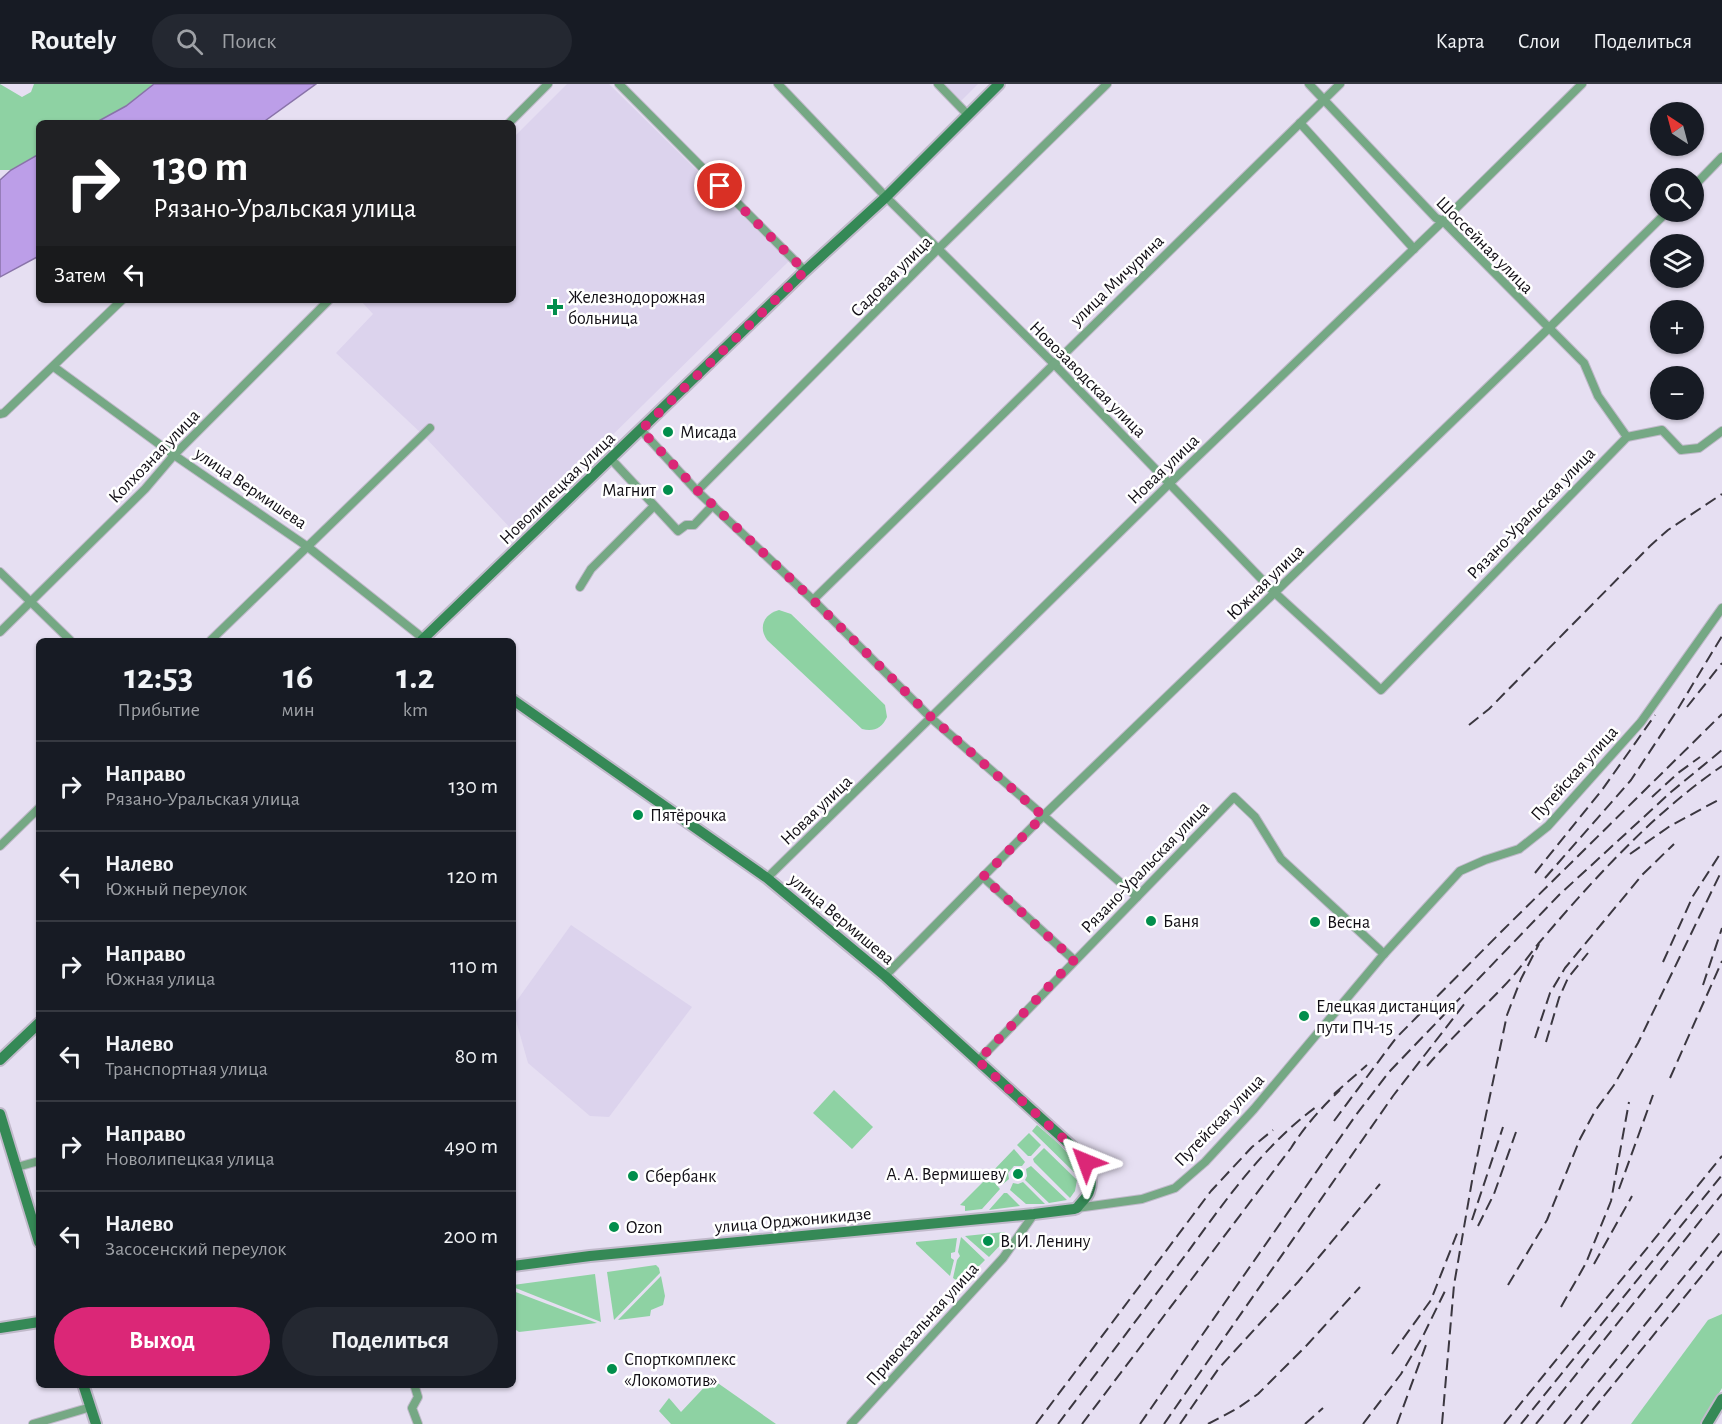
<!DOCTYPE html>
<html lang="ru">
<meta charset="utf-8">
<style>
body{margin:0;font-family:"Alegreya Sans",sans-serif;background:#242831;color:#f1f3f6;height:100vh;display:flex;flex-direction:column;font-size:22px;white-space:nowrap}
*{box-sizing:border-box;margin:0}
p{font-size:20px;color:#9ea1a6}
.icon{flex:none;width:33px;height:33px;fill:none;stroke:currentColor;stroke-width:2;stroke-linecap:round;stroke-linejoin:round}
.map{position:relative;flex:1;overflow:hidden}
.sheet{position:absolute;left:36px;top:554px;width:480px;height:750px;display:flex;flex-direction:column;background:#171b24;border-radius:9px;box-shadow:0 2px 4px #0004}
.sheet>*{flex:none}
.hud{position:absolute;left:36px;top:36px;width:480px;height:183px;border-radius:9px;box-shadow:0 2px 4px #0004;background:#202124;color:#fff;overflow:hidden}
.needle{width:39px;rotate:324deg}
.tools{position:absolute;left:1650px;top:18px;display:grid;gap:12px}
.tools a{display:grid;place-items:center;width:54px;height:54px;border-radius:50%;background:#171b24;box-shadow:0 2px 4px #0004;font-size:30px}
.pin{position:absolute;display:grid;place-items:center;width:51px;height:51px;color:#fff;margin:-26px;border:3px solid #fff;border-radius:50%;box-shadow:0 2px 6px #0007}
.me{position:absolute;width:66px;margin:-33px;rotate:316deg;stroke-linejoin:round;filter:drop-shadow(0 0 4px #0008)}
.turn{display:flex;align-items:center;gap:21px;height:126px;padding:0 18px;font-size:27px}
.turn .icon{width:78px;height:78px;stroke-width:2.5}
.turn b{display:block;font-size:42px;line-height:51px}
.then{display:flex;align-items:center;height:57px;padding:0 18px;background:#0003;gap:12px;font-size:22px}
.eta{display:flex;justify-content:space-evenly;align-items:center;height:102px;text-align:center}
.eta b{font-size:36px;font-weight:700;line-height:42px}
.action{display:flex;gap:12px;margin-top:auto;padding:12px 18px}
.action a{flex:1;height:69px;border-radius:36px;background:#db2777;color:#fff;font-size:24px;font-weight:700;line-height:69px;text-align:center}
.action a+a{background:#242831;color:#f1f3f6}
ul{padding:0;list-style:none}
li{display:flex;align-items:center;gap:18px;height:90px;padding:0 18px;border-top:2px solid #363941}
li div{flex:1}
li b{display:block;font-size:22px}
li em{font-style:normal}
header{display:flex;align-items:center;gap:36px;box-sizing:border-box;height:84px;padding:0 30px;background:#171b24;border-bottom:2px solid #363941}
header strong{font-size:28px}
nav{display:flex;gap:33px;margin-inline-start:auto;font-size:21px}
.search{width:420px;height:54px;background:#242831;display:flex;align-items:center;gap:15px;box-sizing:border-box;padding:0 21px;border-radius:33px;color:#9ea1a6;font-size:22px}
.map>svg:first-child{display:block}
</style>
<header>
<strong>Routely</strong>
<div class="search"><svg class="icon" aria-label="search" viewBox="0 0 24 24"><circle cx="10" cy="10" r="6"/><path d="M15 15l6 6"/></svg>Поиск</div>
<nav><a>Карта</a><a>Слои</a><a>Поделиться</a></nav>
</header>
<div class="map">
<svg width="1722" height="1340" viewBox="0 0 1722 1340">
<rect width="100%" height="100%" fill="#e6dff2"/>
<!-- built -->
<g fill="#dcd3ed">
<polygon points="567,0 609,0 789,177 514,448 423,351 336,269 373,230 360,216 513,216 513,54"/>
<polygon points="939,0 978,0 958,20"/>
<polygon points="571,841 692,923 609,1033 590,1032 528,979 513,926 513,922"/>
</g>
<!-- green -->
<g fill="#8ed2a3">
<polygon points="0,0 22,13 31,8 34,0 154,0 126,22 95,39 39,39 39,70 11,86 0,86"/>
<path d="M 779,526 L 791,530 L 885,621 L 887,633 C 882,644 874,648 862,645 L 767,556 C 758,543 764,530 779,526 Z"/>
<polygon points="834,1006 873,1043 852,1065 813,1029"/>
<path d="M 1037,1041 C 1054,1056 1075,1070 1080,1094 L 1032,1047 Z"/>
<polygon points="1029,1049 1041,1061 1031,1072 1028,1072 1017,1061"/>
<polygon points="1044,1064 1077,1096 1075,1107 1070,1114 1034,1078 1033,1075"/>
<polygon points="1014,1065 1025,1078 1022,1082 1014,1082 1008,1089 1009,1095 1003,1100 991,1089"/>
<polygon points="1031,1082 1067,1116 1049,1119 1025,1096 1027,1092 1026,1085"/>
<polygon points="989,1092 1000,1105 982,1125 965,1127 965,1122 960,1121"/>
<polygon points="1023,1098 1045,1120 1026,1120 1010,1106 1013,1099 1018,1100"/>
<polygon points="1004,1109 1007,1109 1020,1122 989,1126"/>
<polygon points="1004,1148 1007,1150 1007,1154 989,1173 965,1152"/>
<polygon points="961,1153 985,1176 963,1198 959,1198 953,1194 957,1176 960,1172 958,1168"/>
<polygon points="957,1154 955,1168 951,1169 951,1174 954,1176 950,1192 916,1160 916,1158"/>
<polygon points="656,1181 659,1184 660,1189 614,1236 607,1188"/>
<polygon points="595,1190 601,1238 513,1203 513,1201"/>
<polygon points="661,1192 665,1212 663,1221 651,1226 650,1232 618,1236"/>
<polygon points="513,1207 597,1239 519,1248 513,1244"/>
<polygon points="1722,1230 1722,1304 1701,1340 1631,1340 1708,1236"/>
<polygon points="712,1295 776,1340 671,1340 659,1327 669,1314 681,1328"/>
</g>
<!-- water -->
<g fill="#bc9ee8" stroke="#8973a9" stroke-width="1.5">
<polygon points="154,0 316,0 262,39 95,39 126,22"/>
<polygon points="39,70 39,172 0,193 0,96 11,86"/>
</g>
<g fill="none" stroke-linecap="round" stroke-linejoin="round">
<defs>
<g id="street">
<polyline points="619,0 805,187"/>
<polyline points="778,0 886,113 1053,279 1275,509 1381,606 1627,353 1662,346 1681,366 1699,364 1722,347"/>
<polyline points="938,0 968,31"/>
<polyline points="1309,0 1436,134 1443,137 1584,279 1598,312 1627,353"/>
<polyline points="509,39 548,0"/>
<polyline points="1300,39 1414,165"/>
<polyline points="1694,102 1722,73"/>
<polyline points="54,283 174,371 308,463 424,555"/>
<polyline points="0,330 4,329 122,216"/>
<polyline points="641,346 697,407 813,516 931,634 1137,813"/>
<polyline points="611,375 678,447 686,441 694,441 713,421"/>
<polyline points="697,407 938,165 1107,0"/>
<polyline points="0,488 70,556"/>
<polyline points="580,503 591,485 654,422"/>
<polyline points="813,516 1340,0"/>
<polyline points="0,548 145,405 174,371 329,216"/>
<polyline points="211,556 430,344"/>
<polyline points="0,762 39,724"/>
<polyline points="983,793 1074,876"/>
<polyline points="767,794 1170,399 1443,137 1582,0"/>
<polyline points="885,892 1043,732 1548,245 1667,128"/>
<polyline points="978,977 1234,713 1255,733 1281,775 1384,870"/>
<polyline points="17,1083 39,1077"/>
<polyline points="1077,1124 1142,1115 1175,1104 1205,1078 1254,1025 1384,870 1460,787 1485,776 1519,765 1548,742 1641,638 1722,524"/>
<polyline points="414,1300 418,1313 412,1324 418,1340"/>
<polyline points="33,1340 91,1323"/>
<polyline points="851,1340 1003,1174 1034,1130"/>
</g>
<g id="secondary">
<polyline points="422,556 805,187 886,113 999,0"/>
<path d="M 513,616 L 767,794 L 885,892 L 1077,1067 C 1086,1079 1095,1093 1089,1108 C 1087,1114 1080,1119 1077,1124 L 1074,1125 L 1034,1130 L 590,1172 L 513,1182"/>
<polyline points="0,976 39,939"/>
<polyline points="0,1030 39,1158"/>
<polyline points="0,1244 39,1238"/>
<polyline points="83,1300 96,1340"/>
<polyline points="1707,1340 1722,1315"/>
</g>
</defs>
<!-- street casing -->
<use href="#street" stroke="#c0b9ca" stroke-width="10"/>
<!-- secondary casing -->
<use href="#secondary" stroke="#c0b9ca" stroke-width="14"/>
<!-- street -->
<use href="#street" stroke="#75a884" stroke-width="8"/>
<!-- secondary -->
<use href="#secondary" stroke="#358956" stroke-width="10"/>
<!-- rail -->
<g stroke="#3b3740" stroke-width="2" stroke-dasharray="12 6" stroke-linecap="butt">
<polyline points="1687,623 1722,579"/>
<polyline points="1469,641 1489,625 1650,462 1668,446 1722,410"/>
<polyline points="1652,713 1678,689 1700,673"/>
<polyline points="1630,770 1670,742 1722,714"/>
<polyline points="1535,789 1602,706 1655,631"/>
<polyline points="1545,794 1631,696 1676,628 1722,552"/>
<polyline points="1663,878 1693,812 1722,767"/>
<polyline points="1703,901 1722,844"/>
<polyline points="1535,954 1550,909 1565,884 1643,790 1674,760"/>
<polyline points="1546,958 1559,914 1568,894 1588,869"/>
<path d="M 1427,982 C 1451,954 1478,929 1503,903 C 1516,890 1527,874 1538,860 C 1593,796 1652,730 1722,682"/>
<polyline points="1670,994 1722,877"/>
<polyline points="1334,1010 1367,981"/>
<polyline points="1334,1037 1396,954 1503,846 1722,630"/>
<polyline points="1619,1105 1653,1011"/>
<polyline points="1472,1136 1503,1043"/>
<polyline points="1478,1142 1494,1110 1516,1048"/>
<polyline points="1594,1180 1632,1112"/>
<polyline points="1508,1201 1547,1136 1580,1055 1595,1027 1614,1001 1638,959 1722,786"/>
<polyline points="1561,1223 1586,1179 1611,1117 1629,1018"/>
<polyline points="1392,1270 1431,1216 1458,1147"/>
<polyline points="1036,1340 1211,1107 1252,1063 1273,1046"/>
<path d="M 1058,1340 C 1101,1283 1144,1226 1187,1169 C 1225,1117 1264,1061 1316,1023"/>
<path d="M 1082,1340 L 1291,1064 C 1305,1042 1321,1024 1340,1006"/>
<polyline points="1140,1340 1356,1031 1389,988 1559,811 1671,708 1722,666"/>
<polyline points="1164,1340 1393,1012 1465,919"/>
<polyline points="1180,1340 1219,1284 1298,1198 1380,1100"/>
<polyline points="1208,1340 1238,1324 1258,1310 1307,1261 1360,1203"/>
<polyline points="1305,1340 1323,1324"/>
<polyline points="1363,1340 1401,1290 1423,1252 1446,1205"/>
<polyline points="1397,1340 1426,1261"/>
<polyline points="1442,1340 1454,1201 1472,1097 1507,931 1521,895 1539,860"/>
<polyline points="1504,1340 1722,1072"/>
<polyline points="1521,1340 1722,1091"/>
<polyline points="1536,1340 1722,1110"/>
<polyline points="1564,1340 1722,1146"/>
<polyline points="1581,1340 1722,1167"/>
</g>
</g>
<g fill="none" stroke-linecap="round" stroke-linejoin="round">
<!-- route -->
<polyline stroke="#db2777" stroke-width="10" stroke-dasharray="0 18" points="720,102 805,187 641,346 698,407 813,516 932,634 1043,732 983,793 1074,876 978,977 1077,1067 1086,1078"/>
</g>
<!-- markers -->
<g fill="#018e4c" stroke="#fff" stroke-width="2">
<path d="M552 214h6v6h6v6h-6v6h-6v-6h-6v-6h6z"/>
<circle cx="668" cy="348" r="6"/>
<circle cx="668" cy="406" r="6"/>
<circle cx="638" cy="731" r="6"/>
<circle cx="1151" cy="837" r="6"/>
<circle cx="1315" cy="838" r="6"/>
<circle cx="1304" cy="932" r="6"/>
<circle cx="1018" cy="1090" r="6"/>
<circle cx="633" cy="1092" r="6"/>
<circle cx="614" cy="1143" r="6"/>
<circle cx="988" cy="1157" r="6"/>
<circle cx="612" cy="1285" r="6"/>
</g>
<g text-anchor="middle" stroke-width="5" stroke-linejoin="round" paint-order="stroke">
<!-- street labels -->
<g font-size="18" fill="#110e15" stroke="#fff">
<text transform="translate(1485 161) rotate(45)" y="6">Шоссейная улица</text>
<text transform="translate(891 192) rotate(-45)" y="6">Садовая улица</text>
<text transform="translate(1117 196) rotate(-44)" y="6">улица Мичурина</text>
<text transform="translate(1088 295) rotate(45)" y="6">Новозаводская улица</text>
<text transform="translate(154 372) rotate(-46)" y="6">Колхозная улица</text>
<text transform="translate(1163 385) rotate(-44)" y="6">Новая улица</text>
<text transform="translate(251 404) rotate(34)" y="6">улица Вермишева</text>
<text transform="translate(557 404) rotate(-44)" y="6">Новолипецкая улица</text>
<text transform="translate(1531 429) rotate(-46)" y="6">Рязано-Уральская улица</text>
<text transform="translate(1265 498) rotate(-44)" y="6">Южная улица</text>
<text transform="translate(1574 689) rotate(-48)" y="6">Путейская улица</text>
<text transform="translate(816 726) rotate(-44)" y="6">Новая улица</text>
<text transform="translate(1145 783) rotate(-46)" y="6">Рязано-Уральская улица</text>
<text transform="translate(842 835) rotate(40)" y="6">улица Вермишева</text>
<text transform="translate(1219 1036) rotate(-46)" y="6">Путейская улица</text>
<text transform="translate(793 1136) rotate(-5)" y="6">улица Орджоникидзе</text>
<text transform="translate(922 1240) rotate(-48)" y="6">Привокзальная улица</text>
</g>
<!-- poi labels -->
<g font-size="18" fill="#110e15" stroke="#fff" text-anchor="start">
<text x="568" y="219">Железнодорожная<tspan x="568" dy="21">больница</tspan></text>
<text x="680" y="354">Мисада</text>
<text x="656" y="412" text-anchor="end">Магнит</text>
<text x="650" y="737">Пятёрочка</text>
<text x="1163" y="843">Баня</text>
<text x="1327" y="844">Весна</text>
<text x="1316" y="928">Елецкая дистанция<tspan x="1316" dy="21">пути ПЧ-15</tspan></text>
<text x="1006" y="1096" text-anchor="end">А. А. Вермишеву</text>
<text x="645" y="1098">Сбербанк</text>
<text x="626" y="1149">Ozon</text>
<text x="1000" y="1163">В. И. Ленину</text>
<text x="624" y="1281">Спорткомплекс<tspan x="624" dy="21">«Локомотив»</tspan></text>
</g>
</g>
</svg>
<div class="tools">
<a><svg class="needle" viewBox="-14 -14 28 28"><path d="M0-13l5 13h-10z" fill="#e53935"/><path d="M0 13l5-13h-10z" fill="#9ea1a6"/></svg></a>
<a><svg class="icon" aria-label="search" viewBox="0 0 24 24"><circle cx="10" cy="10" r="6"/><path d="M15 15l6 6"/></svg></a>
<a><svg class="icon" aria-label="layers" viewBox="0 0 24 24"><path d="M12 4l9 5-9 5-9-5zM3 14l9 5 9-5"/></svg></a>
<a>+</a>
<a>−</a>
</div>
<div class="pin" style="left:720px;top:102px;background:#d93025"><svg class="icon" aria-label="arrive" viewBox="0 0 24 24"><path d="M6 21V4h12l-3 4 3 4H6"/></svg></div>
<svg class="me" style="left:1086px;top:1078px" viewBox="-20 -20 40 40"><path d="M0-17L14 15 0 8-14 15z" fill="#db2777" stroke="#fff" stroke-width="4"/></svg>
<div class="hud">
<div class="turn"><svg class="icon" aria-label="right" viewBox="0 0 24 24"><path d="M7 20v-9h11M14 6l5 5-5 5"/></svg><div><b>130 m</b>Рязано-Уральская улица</div></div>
<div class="then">Затем<svg class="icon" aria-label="left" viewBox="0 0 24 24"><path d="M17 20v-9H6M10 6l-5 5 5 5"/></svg></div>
</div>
<section class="sheet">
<div class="eta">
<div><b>12:53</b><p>Прибытие</p></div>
<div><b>16</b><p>мин</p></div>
<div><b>1.2</b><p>km</p></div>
</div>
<ul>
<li><svg class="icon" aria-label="right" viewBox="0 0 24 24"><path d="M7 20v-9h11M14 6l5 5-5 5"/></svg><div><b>Направо</b><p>Рязано-Уральская улица</p></div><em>130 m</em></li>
<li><svg class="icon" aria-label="left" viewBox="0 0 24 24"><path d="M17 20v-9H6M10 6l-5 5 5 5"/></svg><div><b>Налево</b><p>Южный переулок</p></div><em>120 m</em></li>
<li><svg class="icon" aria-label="right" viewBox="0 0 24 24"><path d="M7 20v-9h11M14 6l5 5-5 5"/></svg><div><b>Направо</b><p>Южная улица</p></div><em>110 m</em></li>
<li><svg class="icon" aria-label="left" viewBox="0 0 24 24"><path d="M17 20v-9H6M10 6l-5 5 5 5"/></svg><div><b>Налево</b><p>Транспортная улица</p></div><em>80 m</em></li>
<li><svg class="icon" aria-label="right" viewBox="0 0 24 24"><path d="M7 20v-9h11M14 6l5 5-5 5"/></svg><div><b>Направо</b><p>Новолипецкая улица</p></div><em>490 m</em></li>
<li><svg class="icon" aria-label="left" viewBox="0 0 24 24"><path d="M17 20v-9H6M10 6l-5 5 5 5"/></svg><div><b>Налево</b><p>Засосенский переулок</p></div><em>200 m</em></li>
</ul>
<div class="action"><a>Выход</a><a>Поделиться</a></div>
</section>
</div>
